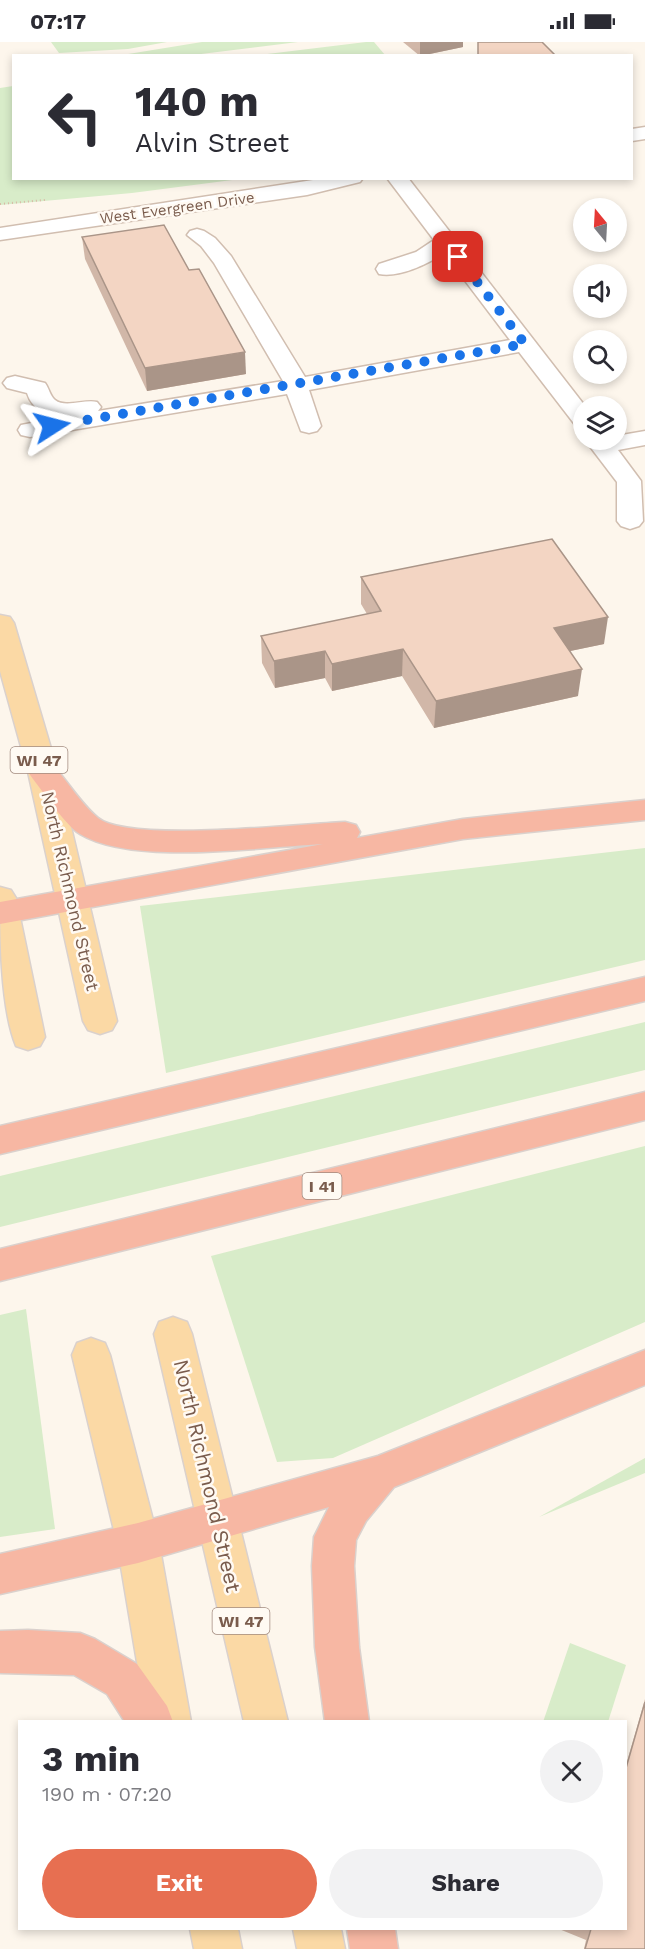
<!DOCTYPE html>
<meta charset="utf-8">
<style>
body{margin:0;font-family:"Work Sans",sans-serif;background:#f2f2f3;color:#2b2b33;height:100vh;display:flex;flex-direction:column;font-size:22px;white-space:nowrap}
*{box-sizing:border-box;margin:0}
p{font-size:20px;color:#7c7c81}
.icon{flex:none;width:33px;height:33px;fill:none;stroke:currentColor;stroke-width:2;stroke-linecap:round;stroke-linejoin:round}
.map{position:relative;flex:1;overflow:hidden}
.drawer{position:absolute;left:18px;top:1678px;width:609px;height:210px;display:flex;flex-direction:column;background:#fff;border-radius:0px;box-shadow:0 3px 9px #0003}
.drawer>*{flex:none}
.top-card{position:absolute;left:12px;top:12px;width:621px;height:126px;border-radius:0px;box-shadow:0 3px 9px #0003;background:#fff;color:#2b2b33;overflow:hidden}
.needle{width:39px;rotate:342deg}
.buttons{position:absolute;left:573px;top:156px;display:grid;gap:12px}
.buttons a{display:grid;place-items:center;width:54px;height:54px;border-radius:50%;background:#fff;box-shadow:0 3px 9px #0003;font-size:30px}
.pin{position:absolute;display:grid;place-items:center;width:51px;height:51px;color:#fff;margin:-26px;border-radius:12px;box-shadow:0 3px 9px #0006}
.me{position:absolute;width:66px;margin:-33px;rotate:81deg;stroke-linejoin:round;filter:drop-shadow(0 0 4px #0008)}
.turn{display:flex;align-items:center;gap:21px;height:126px;padding:0 24px;font-size:27px}
.turn .icon{width:78px;height:78px;stroke-width:2.5}
.turn b{display:block;font-size:42px;line-height:51px}
.round{display:grid;place-items:center;flex:none;width:63px;height:63px;border-radius:32px;background:#f2f2f3}
.overview{display:flex;align-items:center;justify-content:space-between;height:102px;padding:0 24px}
h1{font-size:36px;font-weight:700;line-height:45px}
.action{display:flex;gap:12px;margin-top:auto;padding:12px 24px}
.action a{flex:1;height:69px;border-radius:36px;background:#e76f51;color:#fff;font-size:24px;font-weight:700;line-height:69px;text-align:center}
.action a+a{background:#f2f2f3;color:#2b2b33}
.status{display:flex;justify-content:space-between;align-items:center;height:42px;padding:0 30px;background:#fff;direction:ltr}
.status svg{height:16px;fill:currentColor}
.map>svg:first-child{display:block}
</style>
<div class="status"><b>07:17</b><svg viewBox="0 0 49 12"><path d="M0 12V9h3v3zM5 12V6h3v6zM10 12V3h3v9zM15 12V0h3v12zM26 1h20v11H26zM47 4h2v5h-2z"/></svg></div>
<div class="map">
<svg width="645" height="1907" viewBox="0 0 645 1907">
<rect width="100%" height="100%" fill="#fdf6ec"/>
<!-- green -->
<g fill="#d8ecc9">
<polygon points="51,0 167,0 128,7 59,11"/>
<polygon points="202,0 298,0 193,13 122,13"/>
<polygon points="366,0 374,0 385,13 259,13"/>
<polygon points="13,44 14,136 240,137 132,151 0,163 0,46"/>
<polygon points="645,806 645,918 166,1031 140,864"/>
<polygon points="645,980 645,1028 0,1185 0,1134"/>
<polygon points="645,1104 645,1280 333,1416 277,1420 211,1214"/>
<polygon points="26,1267 55,1487 0,1495 0,1273"/>
<polygon points="645,1416 645,1431 539,1475"/>
<polygon points="570,1601 626,1623 608,1680 543,1680"/>
</g>
<g fill="none" stroke-linecap="round" stroke-linejoin="round">
<defs>
<g id="minor">
<polygon points="645,85 645,97 632,99 632,87"/>
<polygon points="326,136 363,136 360,140 307,153 0,198 0,186"/>
<path d="M 387,136 L 408,136 L 585,364 L 584,386 L 576,384 L 519,310 L 309,348 L 321,384 L 317,389 L 309,391 L 301,389 L 287,352 L 30,395 L 21,393 L 18,388 L 21,383 L 68,374 C 49,374 33,370 27,351 L 7,346 L 3,341 L 7,336 L 15,334 L 45,341 C 49,346 50,354 55,358 C 65,366 85,357 97,360 L 101,365 L 98,369 L 283,339 L 214,221 L 201,204 L 187,193 L 190,189 L 197,187 L 204,189 L 215,196 L 231,214 L 305,335 L 510,298 L 444,211 C 428,222 399,236 379,232 L 376,227 L 379,222 L 416,210 L 434,198 Z"/>
<polygon points="645,389 645,403 618,408 641,439 643,479 639,484 630,487 621,484 617,479 617,440 585,398 616,398 616,394"/>
</g>
<g id="major">
<polygon points="0,573 10,575 14,581 58,730 117,979 112,988 100,992 88,988 83,979 28,730 0,629"/>
<path d="M 0,845 L 11,848 L 16,856 L 45,995 L 40,1004 L 28,1008 L 16,1004 C 0,965 0,890 0,845 Z"/>
<polygon points="173,1275 187,1280 192,1292 288,1680 244,1680 154,1292 159,1280"/>
<polygon points="91,1296 105,1301 110,1313 159,1501 191,1680 147,1680 117,1501 72,1313 77,1301"/>
<polygon points="190,1887 238,1887 242,1907 194,1907"/>
<polygon points="293,1887 341,1887 345,1907 297,1907"/>
</g>
<g id="highway">
<path d="M 43,720 L 53,723 C 68,740 81,762 98,776 C 128,801 299,782 345,780 L 356,783 L 360,790 L 357,796 L 463,777 L 645,758 L 645,778 L 463,797 L 0,882 L 0,860 L 323,802 C 260,805 133,824 80,792 C 67,785 43,750 33,737 L 28,730 L 33,723 Z"/>
<polygon points="645,935 645,959 0,1112 0,1084"/>
<polygon points="645,1050 645,1078 0,1239 0,1207"/>
<polygon points="645,1308 645,1343 394,1445 366,1479 356,1498 354,1524 359,1605 369,1680 325,1680 315,1605 312,1524 314,1495 329,1465 138,1521 0,1552 0,1512 138,1481 378,1414"/>
<polygon points="28,1588 80,1591 95,1597 137,1622 167,1664 173,1680 125,1680 107,1652 74,1633 0,1631 0,1589"/>
<polygon points="347,1887 395,1887 398,1907 350,1907"/>
</g>
</defs>
<!-- minor casing -->
<use href="#minor" stroke="#d1beb0" stroke-width="3"/>
<!-- major casing -->
<use href="#major" stroke="#dad1cd" stroke-width="3"/>
<!-- highway casing -->
<use href="#highway" stroke="#dad1cd" stroke-width="3"/>
<!-- path -->
<polyline stroke="#d9b8a5" stroke-width="2" stroke-dasharray="1 3" stroke-linecap="butt" points="0,162 45,158"/>
<!-- minor -->
<use href="#minor" fill="#fff" fill-rule="evenodd"/>
<!-- major -->
<use href="#major" fill="#fbd9a5" fill-rule="evenodd"/>
<!-- highway -->
<use href="#highway" fill="#f7b7a3" fill-rule="evenodd"/>
</g>
<!-- wall -->
<g fill="#d1b7a8">
<polygon points="403,0 463,0 463,5 420,14"/>
<polygon points="82,195 246,332 147,349 85,217"/>
<polygon points="361,535 604,602 570,609 578,654 434,686 402,634 332,649 325,636 275,646 262,621 261,594 367,572 361,562"/>
<polygon points="645,1657 645,1907 584,1907 586,1898 559,1887 626,1887 626,1723"/>
</g>
<!-- shaded-wall -->
<g fill="#aa9588">
<polygon points="420,0 463,0 463,5 420,14"/>
<polygon points="245,310 246,332 147,349 145,326"/>
<polygon points="608,575 604,602 551,613 554,586"/>
<polygon points="403,607 402,634 332,649 332,622"/>
<polygon points="325,609 325,636 275,646 274,619"/>
<polygon points="582,627 578,654 434,686 436,659"/>
</g>
<!-- building -->
<g fill="#f3d5c3" stroke="#aa9588" stroke-width="1.5">
<polygon points="478,0 542,0 556,14 478,14"/>
<polygon points="164,183 189,228 199,227 245,310 145,326 82,195"/>
<polygon points="552,497 608,575 554,586 582,627 436,659 403,607 332,622 325,609 274,619 261,594 381,569 361,535"/>
<polygon points="645,1660 645,1907 585,1907 591,1887 626,1887 626,1726"/>
</g>
<g fill="none" stroke-linecap="round" stroke-linejoin="round">
<!-- route -->
<polyline stroke="#1a73e8" stroke-width="10" stroke-dasharray="0 18" points="52,384 525,302 458,215"/>
</g>
<g text-anchor="middle" stroke-width="5" stroke-linejoin="round" paint-order="stroke">
<!-- far-street labels -->
<g font-size="15" fill="#7a5c4d" stroke="#fffaf3">
<text transform="translate(177 166) rotate(-8)" y="5">West Evergreen Drive</text>
</g>
<!-- shield labels -->
<g fill="#fffaf3" stroke="#a28b7f" stroke-width="1.5">
<rect x="10.5" y="705" width="57" height="26" rx="4.5"/>
<rect x="302.5" y="1131" width="39" height="26" rx="4.5"/>
<rect x="212.5" y="1566" width="57" height="26" rx="4.5"/>
</g>
<g font-size="16" font-weight="bold" fill="#7a5c4d">
<text x="39" y="724">WI 47</text>
<text x="322" y="1150">I 41</text>
<text x="241" y="1585">WI 47</text>
</g>
<!-- street labels -->
<g font-size="18" fill="#7a5c4d" stroke="#fffaf3">
<text transform="translate(70 849) rotate(77)" y="6">North Richmond Street</text>
</g>
<!-- near-street labels -->
<g font-size="21" fill="#7a5c4d" stroke="#fffaf3">
<text transform="translate(207 1434) rotate(77)" y="7">North Richmond Street</text>
</g>
</g>
</svg>
<div class="buttons">
<a><svg class="needle" viewBox="-14 -14 28 28"><path d="M0-13l5 13h-10z" fill="#e53935"/><path d="M0 13l5-13h-10z" fill="#7c7c81"/></svg></a>
<a><svg class="icon" aria-label="sound" viewBox="0 0 24 24"><path d="M4 9h4l5-4v14l-5-4H4zM17 9q2 3 0 6"/></svg></a>
<a><svg class="icon" aria-label="search" viewBox="0 0 24 24"><circle cx="10" cy="10" r="6"/><path d="M15 15l6 6"/></svg></a>
<a><svg class="icon" aria-label="layers" viewBox="0 0 24 24"><path d="M12 4l9 5-9 5-9-5zM3 14l9 5 9-5"/></svg></a>
</div>
<div class="pin" style="left:458px;top:215px;background:#d93025"><svg class="icon" aria-label="arrive" viewBox="0 0 24 24"><path d="M6 21V4h12l-3 4 3 4H6"/></svg></div>
<svg class="me" style="left:52px;top:384px" viewBox="-20 -20 40 40"><path d="M0-17L14 15 0 8-14 15z" fill="#1a73e8" stroke="#fff" stroke-width="4"/></svg>
<div class="top-card">
<div class="turn"><svg class="icon" aria-label="left" viewBox="0 0 24 24"><path d="M17 20v-9H6M10 6l-5 5 5 5"/></svg><div><b>140 m</b>Alvin Street</div></div>
</div>
<section class="drawer">
<div class="overview"><div><h1>3 min</h1><p>190 m · 07:20</p></div><a class="round"><svg class="icon" aria-label="close" viewBox="0 0 24 24"><path d="M6 6l12 12M18 6L6 18"/></svg></a></div>
<div class="action"><a>Exit</a><a>Share</a></div>
</section>
</div>
